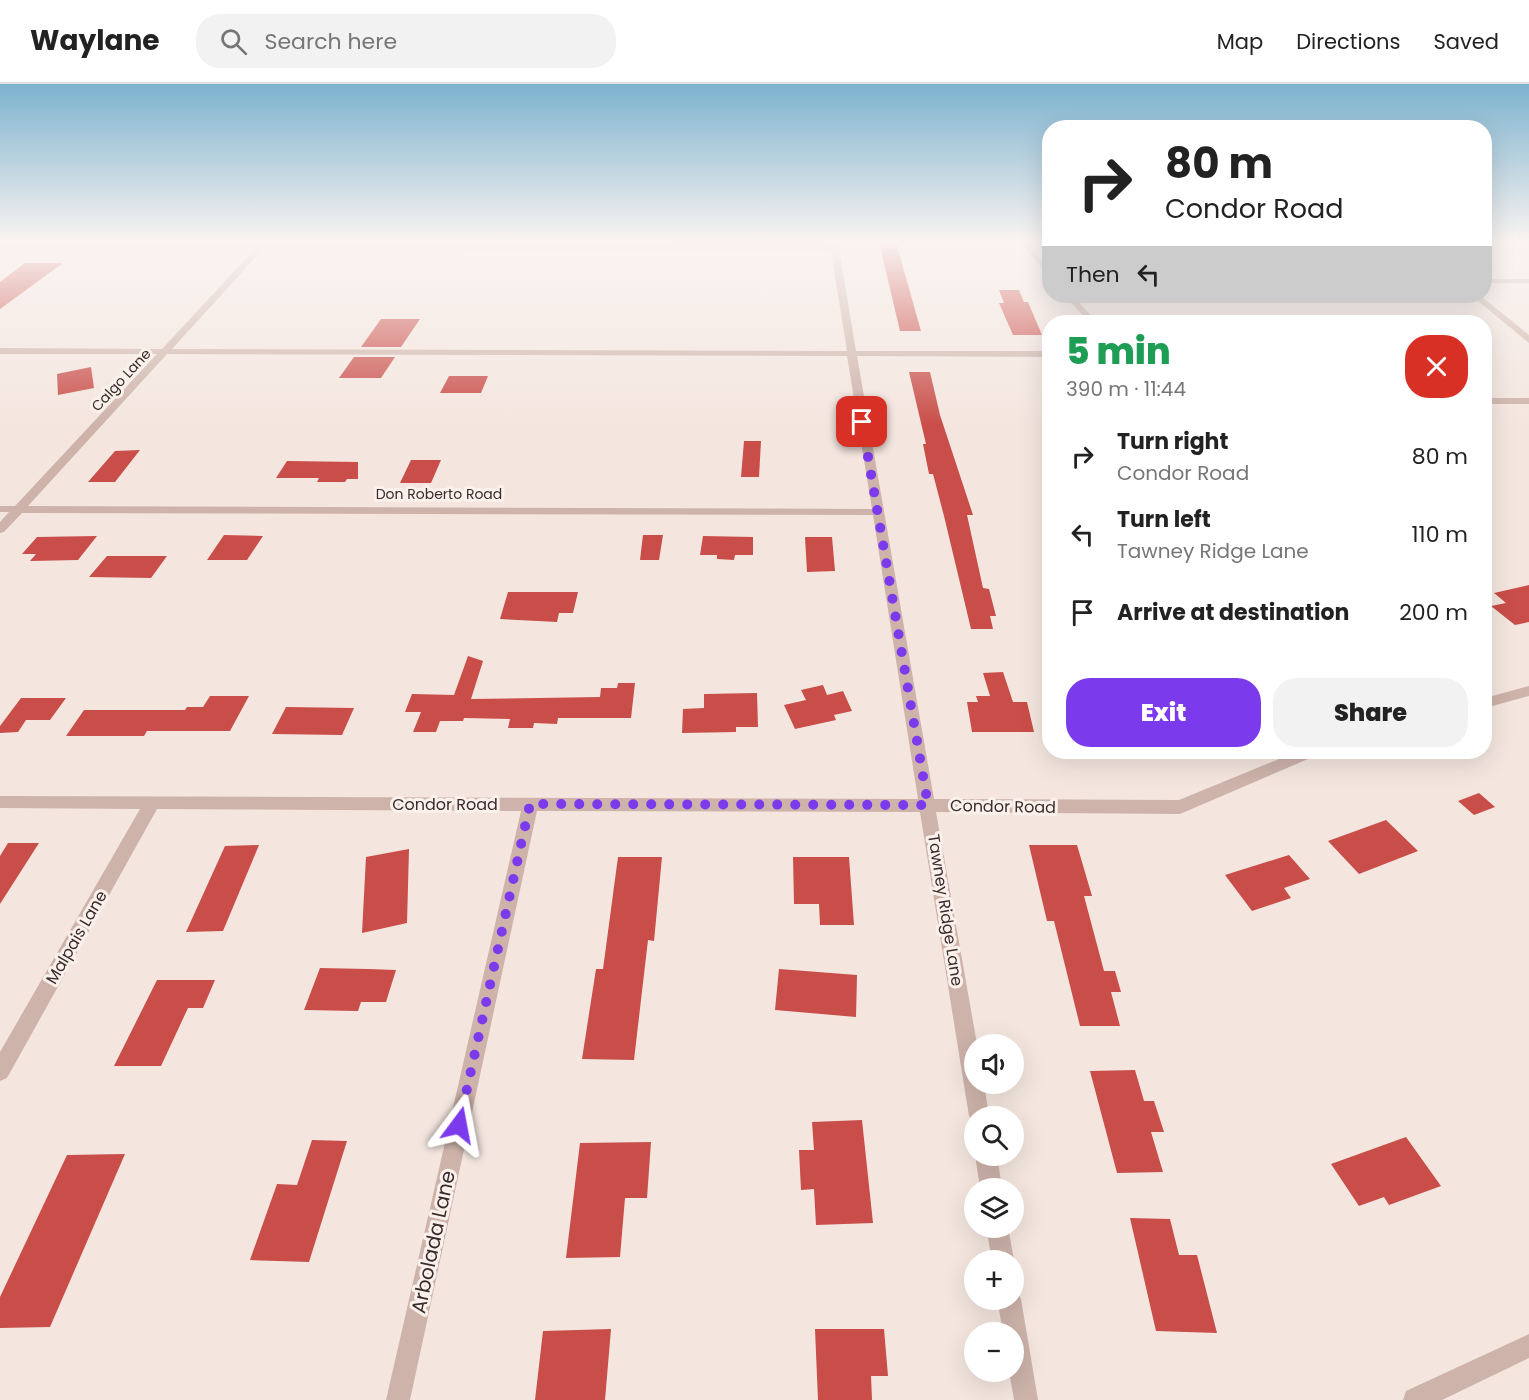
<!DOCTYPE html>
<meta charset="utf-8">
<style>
body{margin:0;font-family:Poppins,sans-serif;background:#f2f2f2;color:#222;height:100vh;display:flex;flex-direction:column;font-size:22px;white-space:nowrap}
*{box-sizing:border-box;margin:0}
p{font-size:20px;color:#767676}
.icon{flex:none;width:33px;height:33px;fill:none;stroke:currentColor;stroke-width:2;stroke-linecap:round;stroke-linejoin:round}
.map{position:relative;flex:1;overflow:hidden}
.sheet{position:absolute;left:1042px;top:231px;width:450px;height:444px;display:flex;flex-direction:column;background:#fff;border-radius:24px;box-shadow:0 6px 24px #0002}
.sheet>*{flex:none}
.hud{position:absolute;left:1042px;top:36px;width:450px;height:183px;border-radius:24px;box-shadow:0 6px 24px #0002;background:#fff;color:#222;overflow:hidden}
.tools{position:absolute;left:964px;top:950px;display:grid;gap:12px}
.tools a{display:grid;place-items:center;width:60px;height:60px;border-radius:50%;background:#fff;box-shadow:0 6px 24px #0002;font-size:30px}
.pin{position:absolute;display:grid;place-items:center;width:51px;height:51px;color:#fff;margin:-26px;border-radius:12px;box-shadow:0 3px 9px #0006}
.me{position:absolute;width:66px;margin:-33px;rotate:13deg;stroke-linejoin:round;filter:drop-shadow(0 0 4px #0008)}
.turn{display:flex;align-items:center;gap:21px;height:126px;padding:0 24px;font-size:27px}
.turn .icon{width:78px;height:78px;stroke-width:2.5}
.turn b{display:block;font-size:42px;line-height:51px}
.then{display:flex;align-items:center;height:57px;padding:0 24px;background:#0003;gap:12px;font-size:22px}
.round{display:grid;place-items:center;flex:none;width:63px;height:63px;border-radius:24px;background:#f2f2f2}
.overview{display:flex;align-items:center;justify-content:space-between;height:102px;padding:0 24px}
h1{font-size:36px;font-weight:800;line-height:45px;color:#1e9e55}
.button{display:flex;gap:12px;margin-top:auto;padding:12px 24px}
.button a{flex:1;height:69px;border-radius:24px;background:#7c3aed;color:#fff;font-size:24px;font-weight:800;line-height:69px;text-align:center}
.button a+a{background:#f2f2f2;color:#222}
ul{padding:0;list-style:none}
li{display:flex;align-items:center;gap:18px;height:78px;padding:0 24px}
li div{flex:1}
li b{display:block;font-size:22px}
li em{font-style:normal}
header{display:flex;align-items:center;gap:36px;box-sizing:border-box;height:84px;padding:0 30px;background:#fff;border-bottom:2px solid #e0e0e0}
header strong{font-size:28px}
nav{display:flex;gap:33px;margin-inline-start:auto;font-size:21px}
.search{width:420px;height:54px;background:#f2f2f2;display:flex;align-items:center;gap:15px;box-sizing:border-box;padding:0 21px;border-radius:24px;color:#767676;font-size:22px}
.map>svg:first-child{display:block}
</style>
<header>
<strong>Waylane</strong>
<div class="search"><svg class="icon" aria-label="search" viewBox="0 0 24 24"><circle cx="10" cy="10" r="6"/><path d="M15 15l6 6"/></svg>Search here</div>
<nav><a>Map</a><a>Directions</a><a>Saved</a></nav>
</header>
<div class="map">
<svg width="1529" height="1316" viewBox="0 0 1529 1316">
<rect width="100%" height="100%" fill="#f4e6df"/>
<!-- building -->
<g fill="#c94d48">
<polygon points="879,158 896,158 921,247 900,247"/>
<polygon points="25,179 63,179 0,225 0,198"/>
<polygon points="999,206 1019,206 1024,218 1028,218 1042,251 1013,251 999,219 1004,219"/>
<polygon points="381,235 420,235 401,263 361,263"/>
<polygon points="354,273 395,273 381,294 339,294"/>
<polygon points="91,283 94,304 58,311 57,290"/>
<polygon points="909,288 930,288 940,331 973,431 967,431 983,504 989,505 996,532 990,532 993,545 971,545 944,432 933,390 929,390 923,360 926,360"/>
<polygon points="449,292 488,292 481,309 440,309"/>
<polygon points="744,357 761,357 759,393 741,393"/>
<polygon points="140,366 115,398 88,398 115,367"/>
<polygon points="411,376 441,376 431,399 400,399"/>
<polygon points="287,377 358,378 358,395 347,395 345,398 317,398 319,394 276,394"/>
<polygon points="224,451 263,452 247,476 207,476"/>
<polygon points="643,451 663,451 659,476 640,476"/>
<polygon points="97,452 78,476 30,477 36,470 22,470 37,453"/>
<polygon points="703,452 753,453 753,471 735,471 734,476 717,475 717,471 700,471"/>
<polygon points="805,453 832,453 835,487 807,488"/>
<polygon points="107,472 167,472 151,494 89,493"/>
<polygon points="1529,501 1529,538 1515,541 1491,522 1506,519 1494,509"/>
<polygon points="508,508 578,508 573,529 559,529 557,538 500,535"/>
<polygon points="468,572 483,577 471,615 600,613 601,604 617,604 618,599 635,599 631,634 558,634 557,640 534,639 533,644 508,644 510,635 464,634 463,637 440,637 436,648 413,648 421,628 405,628 412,610 454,611"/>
<polygon points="1003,588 1013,618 1027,618 1034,648 972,648 967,618 978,618 976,612 990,612 983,589"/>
<polygon points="823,601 827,611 843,607 852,627 834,631 836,636 795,645 784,621 806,616 801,606"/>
<polygon points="757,609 758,643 736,643 736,648 682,649 683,625 704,624 704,610"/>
<polygon points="210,612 249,612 230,647 147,647 144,652 66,652 84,626 185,626 187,623 203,623"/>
<polygon points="21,614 66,614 50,636 26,636 18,648 0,649 0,642"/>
<polygon points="286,623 354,624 342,651 272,650"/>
<polygon points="1479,709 1495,723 1474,731 1458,717"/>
<polygon points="1386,736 1418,767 1359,790 1328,757"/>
<polygon points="8,759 39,759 0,820 0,772"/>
<polygon points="259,761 223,847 186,848 225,762"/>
<polygon points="1029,761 1077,761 1092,812 1084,812 1104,887 1115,887 1121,908 1111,908 1120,942 1080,942 1054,837 1047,837"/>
<polygon points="409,765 407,839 362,849 366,773"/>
<polygon points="1289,771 1310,795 1284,804 1291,814 1252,827 1225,791"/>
<polygon points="618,773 662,773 654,857 648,856 634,976 582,975 596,885 603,885"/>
<polygon points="793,773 849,773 854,841 820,841 819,820 794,820"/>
<polygon points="320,884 368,885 396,886 386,918 361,918 358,927 304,926"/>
<polygon points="779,885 857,891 856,933 775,926"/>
<polygon points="157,896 215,896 203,924 188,924 161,982 114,982"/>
<polygon points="1135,986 1144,1017 1154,1017 1164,1048 1151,1048 1163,1088 1117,1089 1090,987"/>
<polygon points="862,1036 873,1139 816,1141 814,1105 801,1106 799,1066 814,1066 812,1038"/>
<polygon points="1406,1053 1441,1102 1389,1121 1384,1113 1359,1122 1331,1080"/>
<polygon points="312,1056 347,1057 309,1178 250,1176 277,1100 297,1101"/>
<polygon points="651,1058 647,1114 625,1114 620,1173 566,1174 580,1059"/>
<polygon points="125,1070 50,1243 0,1244 0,1213 67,1071"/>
<polygon points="1130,1134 1170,1135 1179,1171 1197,1171 1217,1249 1156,1247"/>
<polygon points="611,1245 605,1316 535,1316 543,1247"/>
<polygon points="815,1245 884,1245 888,1292 871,1292 872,1316 818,1316"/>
</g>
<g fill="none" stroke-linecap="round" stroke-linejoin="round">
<!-- minor -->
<g fill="#cdb3aa" fill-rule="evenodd">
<path d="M 829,158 L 837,158 L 839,165 L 856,267 L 1050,267 L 1050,273 L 857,272 L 934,715 L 1179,716 L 1296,668 L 1318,668 L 1315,672 L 1180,730 L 936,728 L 977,960 L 975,999 L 984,999 L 989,1032 L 975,1032 L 975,1041 L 969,1032 L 920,728 L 537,727 L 410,1316 L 386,1316 L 521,727 L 157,725 L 7,994 L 0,997 L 0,968 L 140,725 L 0,724 L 0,712 L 918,715 L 873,431 L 22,429 L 4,448 L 0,449 L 0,438 L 9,428 L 0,428 L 0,422 L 15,422 L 157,270 L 0,270 L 0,264 L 162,265 L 255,165 L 0,164 L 0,160 L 830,163 ZM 263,165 L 831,167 L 847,267 L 172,265 ZM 167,270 L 847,272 L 872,425 L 28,422 Z"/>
<polygon points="1019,158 1027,158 1050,186 1050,193"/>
<rect x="1485" y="195" width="44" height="4"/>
<polygon points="1065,212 1073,212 1097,238 1089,238"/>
<polygon points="1472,212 1481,212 1529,251 1529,259"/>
<rect x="1485" y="314" width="44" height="6"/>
<polygon points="1529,602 1529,612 1485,624 1485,614"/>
<polygon points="975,1071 997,1071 1002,1104 980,1104"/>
<polygon points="986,1143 1008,1143 1014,1176 1014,1177 992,1176"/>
<polygon points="1014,1205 1017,1207 1021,1215 1038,1316 1014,1316 1009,1287 1014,1287 1014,1248 1003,1248 997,1215 1014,1215"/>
<polygon points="1529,1250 1529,1274 1442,1316 1403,1316 1406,1307"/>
</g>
</g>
<!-- sky -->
<linearGradient id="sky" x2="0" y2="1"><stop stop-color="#7db3cf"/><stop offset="0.46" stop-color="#faf4f1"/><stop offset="1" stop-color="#faf4f1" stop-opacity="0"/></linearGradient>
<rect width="1529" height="342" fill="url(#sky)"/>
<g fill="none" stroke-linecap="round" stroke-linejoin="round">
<!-- route -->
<polyline stroke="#7c3aed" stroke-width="10" stroke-dasharray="0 18" points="459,1041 530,720 928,721 862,338"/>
</g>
<g text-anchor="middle" stroke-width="6" stroke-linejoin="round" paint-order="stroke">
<!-- far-street labels -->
<g font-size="14" fill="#3a2c2a" stroke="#fbf1ec">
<text transform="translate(121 296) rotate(-47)" y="5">Calgo Lane</text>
<text x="439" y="415">Don Roberto Road</text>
</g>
<!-- street labels -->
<g font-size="16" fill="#3a2c2a" stroke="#fbf1ec">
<text x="445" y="726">Condor Road</text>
<text transform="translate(1003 722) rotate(1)" y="6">Condor Road</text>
<text transform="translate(946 826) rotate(81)" y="6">Tawney Ridge Lane</text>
<text transform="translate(76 853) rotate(-60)" y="6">Malpais Lane</text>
</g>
<!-- near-street labels -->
<g font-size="20" fill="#3a2c2a" stroke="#fbf1ec">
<text transform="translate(433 1158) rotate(-78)" y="7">Arbolada Lane</text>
</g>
</g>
</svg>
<div class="tools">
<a><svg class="icon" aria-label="sound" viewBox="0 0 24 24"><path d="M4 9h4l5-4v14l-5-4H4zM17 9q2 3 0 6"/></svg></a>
<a><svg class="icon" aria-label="search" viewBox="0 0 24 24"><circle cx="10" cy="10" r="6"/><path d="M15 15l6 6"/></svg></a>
<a><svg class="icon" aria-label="layers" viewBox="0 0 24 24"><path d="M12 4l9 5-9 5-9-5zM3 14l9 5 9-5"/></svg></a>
<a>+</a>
<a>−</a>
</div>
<div class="pin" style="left:862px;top:338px;background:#d93025"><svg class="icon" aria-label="arrive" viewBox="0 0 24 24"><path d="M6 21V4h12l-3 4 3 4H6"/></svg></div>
<svg class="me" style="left:459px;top:1041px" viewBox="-20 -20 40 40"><path d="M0-17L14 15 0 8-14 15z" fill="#7c3aed" stroke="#fff" stroke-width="4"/></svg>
<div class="hud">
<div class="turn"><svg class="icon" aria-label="right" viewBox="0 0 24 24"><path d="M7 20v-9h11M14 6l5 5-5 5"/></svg><div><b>80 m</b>Condor Road</div></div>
<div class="then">Then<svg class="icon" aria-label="left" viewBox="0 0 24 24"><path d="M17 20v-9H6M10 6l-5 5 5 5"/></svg></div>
</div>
<section class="sheet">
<div class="overview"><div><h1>5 min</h1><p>390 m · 11:44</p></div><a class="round" style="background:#d93025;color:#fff"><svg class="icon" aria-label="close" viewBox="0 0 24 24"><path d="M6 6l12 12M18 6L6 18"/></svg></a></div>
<ul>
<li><svg class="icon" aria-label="right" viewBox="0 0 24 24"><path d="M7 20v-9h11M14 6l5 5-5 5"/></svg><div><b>Turn right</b><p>Condor Road</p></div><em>80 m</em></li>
<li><svg class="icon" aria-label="left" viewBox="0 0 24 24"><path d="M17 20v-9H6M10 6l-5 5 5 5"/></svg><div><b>Turn left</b><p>Tawney Ridge Lane</p></div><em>110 m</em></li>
<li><svg class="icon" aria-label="arrive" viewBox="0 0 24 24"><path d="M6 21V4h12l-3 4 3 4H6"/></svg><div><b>Arrive at destination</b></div><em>200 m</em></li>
</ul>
<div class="button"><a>Exit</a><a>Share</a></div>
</section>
</div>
